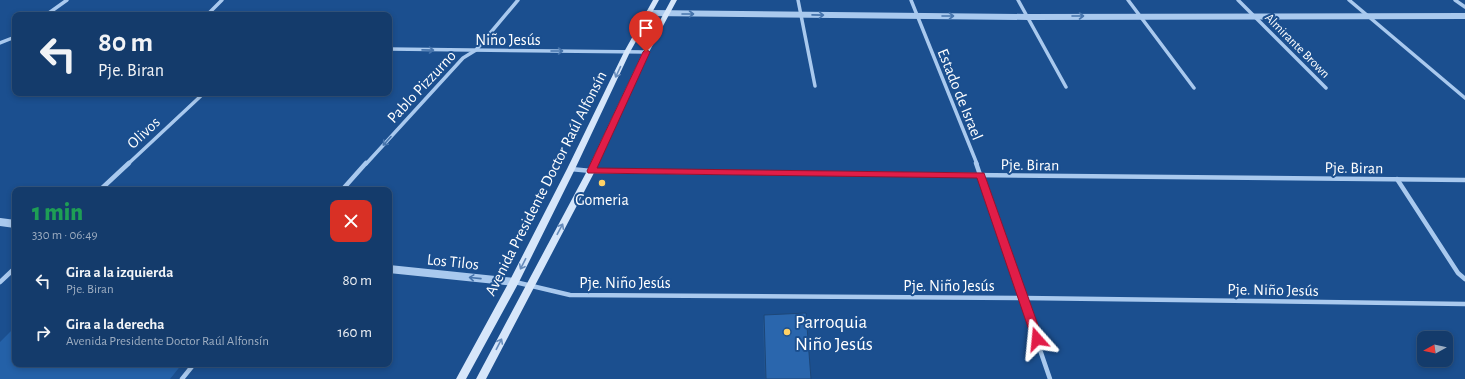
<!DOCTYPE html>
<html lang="es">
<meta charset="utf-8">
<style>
body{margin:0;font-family:"Alegreya Sans",sans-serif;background:#214673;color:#f1f3f6;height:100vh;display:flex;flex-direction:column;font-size:15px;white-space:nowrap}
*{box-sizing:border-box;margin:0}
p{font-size:13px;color:#9dadc1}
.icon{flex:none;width:22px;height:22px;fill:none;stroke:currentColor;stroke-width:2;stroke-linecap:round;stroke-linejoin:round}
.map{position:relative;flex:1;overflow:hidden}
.drawer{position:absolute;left:12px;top:187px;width:380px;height:180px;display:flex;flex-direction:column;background:#143b6b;border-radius:8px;box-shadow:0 2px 6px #0003,0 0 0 1px #33557e}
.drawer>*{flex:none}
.guide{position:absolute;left:12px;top:12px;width:380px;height:84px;border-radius:8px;box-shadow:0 2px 6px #0003,0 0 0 1px #33557e;background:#143b6b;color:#f1f3f6;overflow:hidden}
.needle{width:26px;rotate:262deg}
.fabs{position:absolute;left:1417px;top:331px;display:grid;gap:8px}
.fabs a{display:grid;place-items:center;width:36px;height:36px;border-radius:8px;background:#143b6b;box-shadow:0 2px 6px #0003,0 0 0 1px #33557e;font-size:20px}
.pin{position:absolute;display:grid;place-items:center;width:34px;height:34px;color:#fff;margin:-41px -17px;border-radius:50% 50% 50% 0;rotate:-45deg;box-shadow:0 0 4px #0007}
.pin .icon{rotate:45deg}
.me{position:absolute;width:44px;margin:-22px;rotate:342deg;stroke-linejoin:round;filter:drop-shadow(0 0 3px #0008)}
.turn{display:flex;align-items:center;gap:14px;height:84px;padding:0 20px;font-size:18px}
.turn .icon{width:52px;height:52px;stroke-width:2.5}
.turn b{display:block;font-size:28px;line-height:34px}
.round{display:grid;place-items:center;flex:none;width:42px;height:42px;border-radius:8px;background:#214673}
.summary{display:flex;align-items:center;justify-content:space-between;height:68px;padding:0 20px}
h1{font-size:24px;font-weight:800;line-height:30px;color:#1e9e55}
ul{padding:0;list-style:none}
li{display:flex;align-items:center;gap:12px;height:52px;padding:0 20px}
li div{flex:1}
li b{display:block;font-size:15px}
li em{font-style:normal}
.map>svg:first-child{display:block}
</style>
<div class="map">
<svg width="1465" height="379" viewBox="0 0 1465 379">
<rect width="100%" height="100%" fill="#1b4f8f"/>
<!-- green -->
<polygon fill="#2461a8" points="15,327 15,364 182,364 170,379 0,379 0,342"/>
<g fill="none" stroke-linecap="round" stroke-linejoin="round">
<!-- minor-far1 -->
<g stroke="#a9c9ee" stroke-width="3.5">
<polyline points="798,0 815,86"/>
<polyline points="911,0 977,164"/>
<polyline points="1018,0 1066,87"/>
<polyline points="1128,0 1194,88"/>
<polyline points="1238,0 1326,88"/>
<polyline points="1349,0 1465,98"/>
<polyline points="1455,0 1465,7"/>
<polyline points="46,15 67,0"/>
<polyline points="207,15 222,0"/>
<polyline points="0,43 15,37"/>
<polyline points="389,49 646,52"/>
<polyline points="128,164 204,93"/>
<polyline points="366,164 463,58 476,50 518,0"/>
</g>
<!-- minor -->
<g stroke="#a9c9ee" stroke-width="4.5">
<polyline points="976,163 1050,379"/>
<polyline points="571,169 591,171 1465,180"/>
<polyline points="1397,179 1458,273 1465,279"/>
<polyline points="100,190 129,163"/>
<polyline points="342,190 366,163"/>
<polyline points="0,282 15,268"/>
<polyline points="515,282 570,295 1024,298 1465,304"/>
<polyline points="182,379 194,364"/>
</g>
<!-- tertiary-far1 -->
<polyline stroke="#a9c9ee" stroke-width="6" points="649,13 1028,17 1465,16"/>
<!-- tertiary -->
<g stroke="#a9c9ee" stroke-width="8">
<polyline points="0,222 15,224"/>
<polyline points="389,269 514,282"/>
</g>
<!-- secondary -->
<g fill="#d6e6fa" fill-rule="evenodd">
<polygon points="653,0 659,0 630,52 575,169 519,282 466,379 456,379 509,282 567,169 624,52"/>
<polygon points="671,0 677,0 649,52 595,171 486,379 476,379 587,171 643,52"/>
</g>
</g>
<!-- wall -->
<polygon fill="#245895" points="764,315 811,379 765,379 763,326"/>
<!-- building -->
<polygon fill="#2a66ad" stroke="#1d4779" points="806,313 811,379 766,379 764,315"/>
<!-- one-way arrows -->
<defs><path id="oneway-shaft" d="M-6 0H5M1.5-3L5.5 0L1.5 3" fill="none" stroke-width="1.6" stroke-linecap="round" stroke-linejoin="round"/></defs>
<g stroke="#4674ac">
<use href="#oneway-shaft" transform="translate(688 14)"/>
<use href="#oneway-shaft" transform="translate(818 15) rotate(1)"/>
<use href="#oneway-shaft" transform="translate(948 16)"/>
<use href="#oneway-shaft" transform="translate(1078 16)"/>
<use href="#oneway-shaft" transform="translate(428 50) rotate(1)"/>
<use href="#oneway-shaft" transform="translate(557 51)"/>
<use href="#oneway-shaft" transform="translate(387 141) rotate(132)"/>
<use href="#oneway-shaft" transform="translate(475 278) rotate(-174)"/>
</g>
<g stroke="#668bba">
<use href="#oneway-shaft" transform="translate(618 72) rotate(115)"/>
<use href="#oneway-shaft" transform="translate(560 229) rotate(-62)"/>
<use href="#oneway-shaft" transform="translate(523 264) rotate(117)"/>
<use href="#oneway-shaft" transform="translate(499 344) rotate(-63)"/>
</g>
<!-- route -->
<polygon fill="#e11d48" stroke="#92132f" points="646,49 650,52 597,168 984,173 1043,339 1041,342 1037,343 1033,342 1032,339 977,178 588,173 587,171 643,52"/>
<!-- markers -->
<g fill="#ffd166" stroke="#1b4f8f" stroke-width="1.5">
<circle cx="602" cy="183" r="4"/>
<circle cx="787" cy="332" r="4"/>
</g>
<g text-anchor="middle" stroke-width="4" stroke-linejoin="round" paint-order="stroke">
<!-- far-street labels -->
<g font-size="13" fill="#fff" stroke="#1b4f8f">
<text transform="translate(1298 45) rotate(45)" y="5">Almirante Brown</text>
</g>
<!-- street labels -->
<g font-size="16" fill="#fff" stroke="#1b4f8f">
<text x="508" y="45">Niño Jesús</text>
<text transform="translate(421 86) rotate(-47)" y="6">Pablo Pizzurno</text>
<text transform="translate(961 94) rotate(68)" y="6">Estado de Israel</text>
<text transform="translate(143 132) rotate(-43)" y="6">Olivos</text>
<text transform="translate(1030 164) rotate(1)" y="6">Pje. Biran</text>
<text transform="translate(1354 167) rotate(1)" y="6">Pje. Biran</text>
<text transform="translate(545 183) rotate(-63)" y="6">Avenida Presidente Doctor Raúl Alfonsín</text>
<text transform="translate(453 261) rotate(6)" y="6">Los Tilos</text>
<text x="625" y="288">Pje. Niño Jesús</text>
<text x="949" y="291">Pje. Niño Jesús</text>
<text transform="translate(1273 289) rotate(1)" y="6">Pje. Niño Jesús</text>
</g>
<!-- poi labels -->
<g font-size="16" fill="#fff" stroke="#1b4f8f">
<text x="602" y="205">Gomeria</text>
</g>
<!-- near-poi labels -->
<g font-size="19" fill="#fff" stroke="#1b4f8f" text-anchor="start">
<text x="795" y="328">Parroquia<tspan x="795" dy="22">Niño Jesús</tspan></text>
</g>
</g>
</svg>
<div class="fabs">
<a><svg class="needle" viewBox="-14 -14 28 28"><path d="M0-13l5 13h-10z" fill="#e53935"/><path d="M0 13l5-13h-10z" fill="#9dadc1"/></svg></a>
</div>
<div class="pin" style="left:646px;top:52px;background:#d93025"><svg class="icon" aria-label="arrive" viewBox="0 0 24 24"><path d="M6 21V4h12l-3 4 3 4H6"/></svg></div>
<svg class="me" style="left:1037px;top:339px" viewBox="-20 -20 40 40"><path d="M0-17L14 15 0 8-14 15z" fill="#e11d48" stroke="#fff" stroke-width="4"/></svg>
<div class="guide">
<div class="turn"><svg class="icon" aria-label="left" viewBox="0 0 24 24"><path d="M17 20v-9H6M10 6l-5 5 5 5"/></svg><div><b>80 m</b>Pje. Biran</div></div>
</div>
<section class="drawer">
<div class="summary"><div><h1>1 min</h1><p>330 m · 06:49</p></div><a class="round" style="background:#d93025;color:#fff"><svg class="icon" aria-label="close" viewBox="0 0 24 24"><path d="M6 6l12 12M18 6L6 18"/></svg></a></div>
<ul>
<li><svg class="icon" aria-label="left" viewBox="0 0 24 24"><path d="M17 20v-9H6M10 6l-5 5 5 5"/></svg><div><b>Gira a la izquierda</b><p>Pje. Biran</p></div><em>80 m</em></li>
<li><svg class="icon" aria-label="right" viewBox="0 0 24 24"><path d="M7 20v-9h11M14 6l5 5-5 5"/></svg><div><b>Gira a la derecha</b><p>Avenida Presidente Doctor Raúl Alfonsín</p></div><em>160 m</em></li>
</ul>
</section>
</div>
